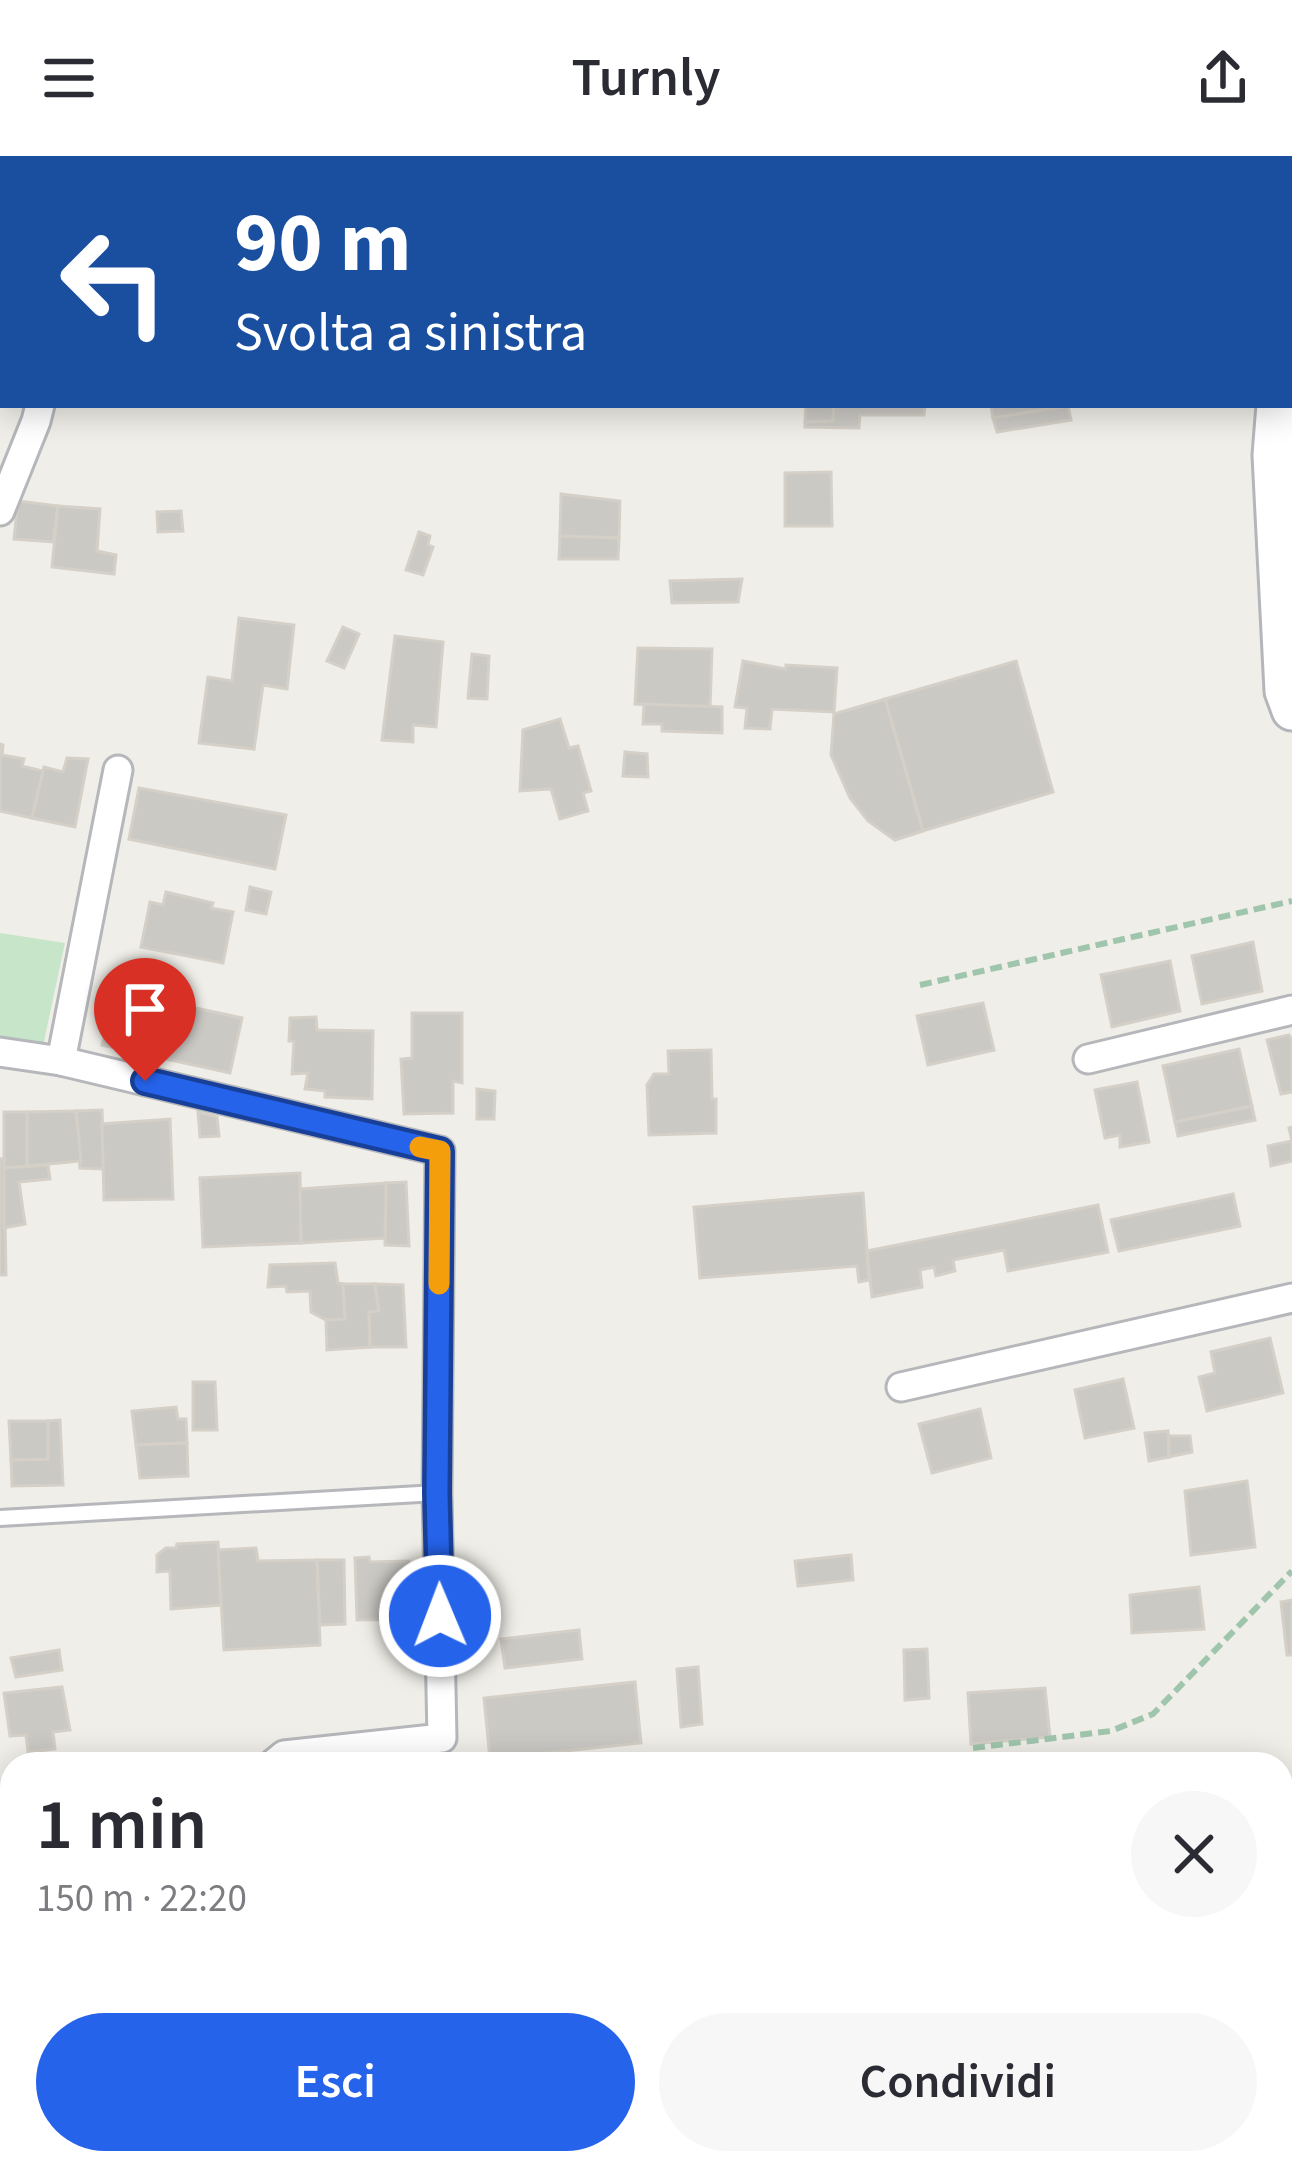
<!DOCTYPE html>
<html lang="it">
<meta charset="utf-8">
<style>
body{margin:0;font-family:"Source Sans 3",sans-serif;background:#f7f7f7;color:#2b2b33;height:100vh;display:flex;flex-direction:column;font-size:45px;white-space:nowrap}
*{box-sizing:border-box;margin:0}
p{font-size:39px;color:#7c7c81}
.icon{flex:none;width:66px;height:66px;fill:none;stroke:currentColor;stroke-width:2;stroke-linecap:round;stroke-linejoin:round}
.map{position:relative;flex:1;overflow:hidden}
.sheet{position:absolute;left:0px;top:1596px;width:1293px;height:423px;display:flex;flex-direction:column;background:#fff;border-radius:36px 36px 0 0;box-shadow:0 6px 30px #0003}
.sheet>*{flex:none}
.hud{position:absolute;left:0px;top:0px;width:1293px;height:252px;box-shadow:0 6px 30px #0003;background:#1a4fa0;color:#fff;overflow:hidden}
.pin{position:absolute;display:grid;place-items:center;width:102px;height:102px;color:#fff;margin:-123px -51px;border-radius:50% 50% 50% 0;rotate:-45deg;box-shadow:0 0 12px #0007}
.pin .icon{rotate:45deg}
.me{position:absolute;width:132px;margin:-66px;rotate:359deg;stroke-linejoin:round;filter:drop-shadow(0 0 9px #0008)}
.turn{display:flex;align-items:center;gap:42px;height:252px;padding:0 36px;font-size:54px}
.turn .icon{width:156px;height:156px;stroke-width:2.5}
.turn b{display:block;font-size:84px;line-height:102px}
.round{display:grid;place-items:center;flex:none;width:126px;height:126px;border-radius:63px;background:#f7f7f7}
.head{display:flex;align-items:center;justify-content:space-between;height:204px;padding:0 36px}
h1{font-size:72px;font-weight:600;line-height:90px}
.action{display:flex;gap:24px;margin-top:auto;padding:24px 36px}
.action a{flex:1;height:138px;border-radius:72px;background:#2563eb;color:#fff;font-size:48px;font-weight:600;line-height:138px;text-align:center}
.action a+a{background:#f7f7f7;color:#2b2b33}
header{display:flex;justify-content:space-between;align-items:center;height:156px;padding:0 36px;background:#fff;font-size:54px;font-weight:600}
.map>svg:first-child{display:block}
</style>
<header><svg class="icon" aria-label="menu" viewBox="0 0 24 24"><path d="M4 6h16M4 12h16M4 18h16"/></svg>Turnly<svg class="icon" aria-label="share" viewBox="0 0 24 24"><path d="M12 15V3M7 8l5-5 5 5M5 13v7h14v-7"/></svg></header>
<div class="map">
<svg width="1292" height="2017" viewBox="0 0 1292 2017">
<rect width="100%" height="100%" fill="#f0eee8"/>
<!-- green -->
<polygon fill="#c7e5c8" points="0,777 65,787 43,890 0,883"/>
<!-- building -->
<g fill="#cbc9c4" stroke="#d4d0c7" stroke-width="3">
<polygon points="806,249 834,249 833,265 805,266"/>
<polygon points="834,249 925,249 924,259 860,259 859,272 805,271 805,266 833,265"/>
<polygon points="991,249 1068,249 1068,250 993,262"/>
<polygon points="1068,250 1071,264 997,276 993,262"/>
<polygon points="831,316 832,370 785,370 785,317"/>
<polygon points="561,338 620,345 619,382 560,380"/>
<polygon points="18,345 58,350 53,386 14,383"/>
<polygon points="58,350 100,353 97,395 116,399 114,418 52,411"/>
<polygon points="181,355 183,375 158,376 157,356"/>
<polygon points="419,376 430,380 428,389 433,391 423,419 406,414"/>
<polygon points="560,380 619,382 618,403 559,403"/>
<polygon points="742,423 738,446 672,447 670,425"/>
<polygon points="239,462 294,469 287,533 263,529 254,593 199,587 208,521 232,525"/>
<polygon points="343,471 359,478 344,512 327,505"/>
<polygon points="395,480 443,486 436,571 413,569 413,586 382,584"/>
<polygon points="638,492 712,493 710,552 635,548"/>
<polygon points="472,498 489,500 487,543 468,542"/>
<polygon points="743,505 786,513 786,509 837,512 834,556 772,553 770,573 745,572 747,552 735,551"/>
<polygon points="1016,505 1053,636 923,675 885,543"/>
<polygon points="885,543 923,675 895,684 868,665 850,642 831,599 834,558"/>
<polygon points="644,548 722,551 722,577 662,575 662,568 643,568"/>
<polygon points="560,563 569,592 578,590 591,635 583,637 588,655 560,663 551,633 520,635 523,574"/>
<polygon points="0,588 3,589 2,599 24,603 22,610 43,615 32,662 0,655"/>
<polygon points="625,596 647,598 648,621 623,620"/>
<polygon points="67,602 88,603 75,671 32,662 44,611 63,616"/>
<polygon points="139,632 286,659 275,713 129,683"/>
<polygon points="250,731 271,736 266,758 246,754"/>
<polygon points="166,736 213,747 211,752 233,756 223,807 141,791 150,746 163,749"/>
<polygon points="1253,786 1262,835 1202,848 1192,800"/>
<polygon points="1170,805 1180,855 1112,871 1101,819"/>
<polygon points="116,835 242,862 230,917 102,889"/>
<polygon points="983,847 994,894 928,909 917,860"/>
<polygon points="412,857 462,857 462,927 453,925 453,957 404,958 401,903 412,902"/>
<polygon points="316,861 317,874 373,875 372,943 325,941 325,935 305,933 308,917 292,918 294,885 289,885 290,862"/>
<polygon points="1289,879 1292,884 1292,936 1281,938 1267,884"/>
<polygon points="1239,893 1252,950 1175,966 1163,910"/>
<polygon points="711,894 712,943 716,943 716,977 649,979 647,929 654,918 669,918 668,895"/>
<polygon points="1137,926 1149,986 1120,991 1120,979 1105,982 1095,934"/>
<polygon points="477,933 495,935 494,963 477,963"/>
<polygon points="1252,950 1255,964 1178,980 1175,966"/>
<polygon points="102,954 104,1013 80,1012 76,955"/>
<polygon points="76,955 81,1005 27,1010 27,956"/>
<polygon points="4,956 27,956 27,1010 4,1012"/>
<polygon points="198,956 217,961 219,980 200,981"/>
<polygon points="170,963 173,1043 104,1044 102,968"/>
<polygon points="1292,971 1292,1005 1271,1010 1268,990 1292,985 1289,972"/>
<polygon points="0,1003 4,1003 6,1119 0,1119"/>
<polygon points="48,1009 50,1023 19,1026 25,1068 4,1072 4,1012"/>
<polygon points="300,1017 301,1087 203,1091 200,1022"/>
<polygon points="406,1026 409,1090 385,1089 386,1027"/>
<polygon points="386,1027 385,1082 301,1087 300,1033"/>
<polygon points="863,1037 869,1124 859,1126 857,1110 700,1122 694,1051"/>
<polygon points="1233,1038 1240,1070 1119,1095 1111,1064"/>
<polygon points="1098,1049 1108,1096 1008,1115 1004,1094 953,1104 955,1115 936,1120 934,1111 920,1114 922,1131 872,1141 867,1095"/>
<polygon points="335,1107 338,1127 343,1128 345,1163 326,1164 311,1156 310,1135 287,1136 286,1130 268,1131 270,1109"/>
<polygon points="343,1128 375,1128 379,1155 369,1156 370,1191 327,1194 326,1164 345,1163"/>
<polygon points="375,1128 403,1129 406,1191 370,1191 369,1156 379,1155"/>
<polygon points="1270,1182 1283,1237 1207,1255 1199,1221 1215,1217 1211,1196"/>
<polygon points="1123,1223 1134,1272 1085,1282 1075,1234"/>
<polygon points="193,1226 215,1226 217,1274 193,1274"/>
<polygon points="176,1251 178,1263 186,1263 187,1287 136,1289 132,1255"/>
<polygon points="980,1253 991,1302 932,1317 919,1268"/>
<polygon points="60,1264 63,1329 12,1330 11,1304 48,1303 48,1265"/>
<polygon points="9,1265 48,1265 48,1303 11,1304"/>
<polygon points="1168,1275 1169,1301 1149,1305 1145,1277"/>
<polygon points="1169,1280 1190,1280 1192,1296 1169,1301"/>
<polygon points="187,1287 188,1320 140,1322 136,1289"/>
<polygon points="1247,1325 1255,1391 1191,1399 1185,1335"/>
<polygon points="218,1386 221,1449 171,1453 170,1415 157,1416 157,1399 166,1392 176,1392 177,1388"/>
<polygon points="256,1392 258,1405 317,1404 320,1489 224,1494 218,1394"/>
<polygon points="851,1399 853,1424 798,1430 795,1405"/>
<polygon points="369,1401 370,1406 409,1405 410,1463 357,1464 355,1402"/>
<polygon points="317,1404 344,1404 345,1468 320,1469"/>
<polygon points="1199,1431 1204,1473 1132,1477 1130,1439"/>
<polygon points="1292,1444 1292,1499 1287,1499 1281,1446"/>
<polygon points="579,1474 582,1503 505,1512 501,1483"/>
<polygon points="927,1493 929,1542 905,1544 904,1494"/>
<polygon points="59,1494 62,1514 16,1521 11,1502"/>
<polygon points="698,1511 702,1568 681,1571 677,1513"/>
<polygon points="635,1526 641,1587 490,1603 484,1542"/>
<polygon points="62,1531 70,1574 53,1576 55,1593 28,1596 26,1579 10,1580 4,1537"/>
<polygon points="1045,1532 1050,1581 971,1588 968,1537"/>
<rect x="0" y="1765" width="12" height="47"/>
<polygon points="0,1812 12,1812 12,1849 0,1848"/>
<polygon points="0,1903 12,1904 12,1974 0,1974"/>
</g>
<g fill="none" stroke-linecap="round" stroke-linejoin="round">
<defs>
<polyline id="lane" points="0,1362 437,1337"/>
<g id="street">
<polyline points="70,3 70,0"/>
<polyline points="0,52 3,52"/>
<polyline points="0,355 36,265 40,249"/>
<polyline points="0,896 61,905 440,995 437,1337 442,1582 284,1599 273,1608"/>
<polyline points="1088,903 1292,854"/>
<polyline points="61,905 118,614"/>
<polyline points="901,1231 1292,1142"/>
<polyline points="364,2007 368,2017"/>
</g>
<g id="secondary">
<polyline points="1290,183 1292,176"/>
<polyline points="1277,249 1273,299 1285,535 1292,554"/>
</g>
</defs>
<!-- lane casing -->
<use href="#lane" stroke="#b5b7bb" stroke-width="20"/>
<!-- street casing -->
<use href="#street" stroke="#b5b7bb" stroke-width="33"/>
<!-- secondary casing -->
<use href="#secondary" stroke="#b4b6bb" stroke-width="45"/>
<!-- path -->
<g stroke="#a0c5ad" stroke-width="6" stroke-dasharray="12 6" stroke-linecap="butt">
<polyline points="920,829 1292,745"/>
<polyline points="973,1592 1111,1575 1153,1558 1292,1415"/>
<polyline points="1281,1677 1292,1676"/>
</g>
<!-- lane -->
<use href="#lane" stroke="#fff" stroke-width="14"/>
<!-- street -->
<use href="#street" stroke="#fff" stroke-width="27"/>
<!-- secondary -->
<use href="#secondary" stroke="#fff" stroke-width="39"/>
</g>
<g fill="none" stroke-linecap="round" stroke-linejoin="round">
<defs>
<polyline id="route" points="145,925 440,995 437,1337 440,1460"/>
</defs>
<!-- route casing -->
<use href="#route" stroke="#184099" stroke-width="30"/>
<!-- route -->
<use href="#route" stroke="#2563eb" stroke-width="21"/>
<!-- slow -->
<polyline stroke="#f59e0b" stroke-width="21" points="420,991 440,995 439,1128"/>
</g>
</svg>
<div class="pin" style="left:145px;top:925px;background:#d93025"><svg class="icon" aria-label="arrive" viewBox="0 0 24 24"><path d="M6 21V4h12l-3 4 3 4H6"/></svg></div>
<svg class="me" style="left:440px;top:1460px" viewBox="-20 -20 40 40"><circle r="17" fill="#2563eb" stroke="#fff" stroke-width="3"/><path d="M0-11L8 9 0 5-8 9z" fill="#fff"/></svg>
<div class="hud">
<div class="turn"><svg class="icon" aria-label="left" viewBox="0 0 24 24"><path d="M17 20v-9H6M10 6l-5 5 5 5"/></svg><div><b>90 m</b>Svolta a sinistra</div></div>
</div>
<section class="sheet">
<div class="head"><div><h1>1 min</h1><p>150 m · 22:20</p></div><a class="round"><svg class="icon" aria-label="close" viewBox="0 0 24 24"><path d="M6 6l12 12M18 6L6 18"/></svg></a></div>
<div class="action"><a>Esci</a><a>Condividi</a></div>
</section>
</div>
